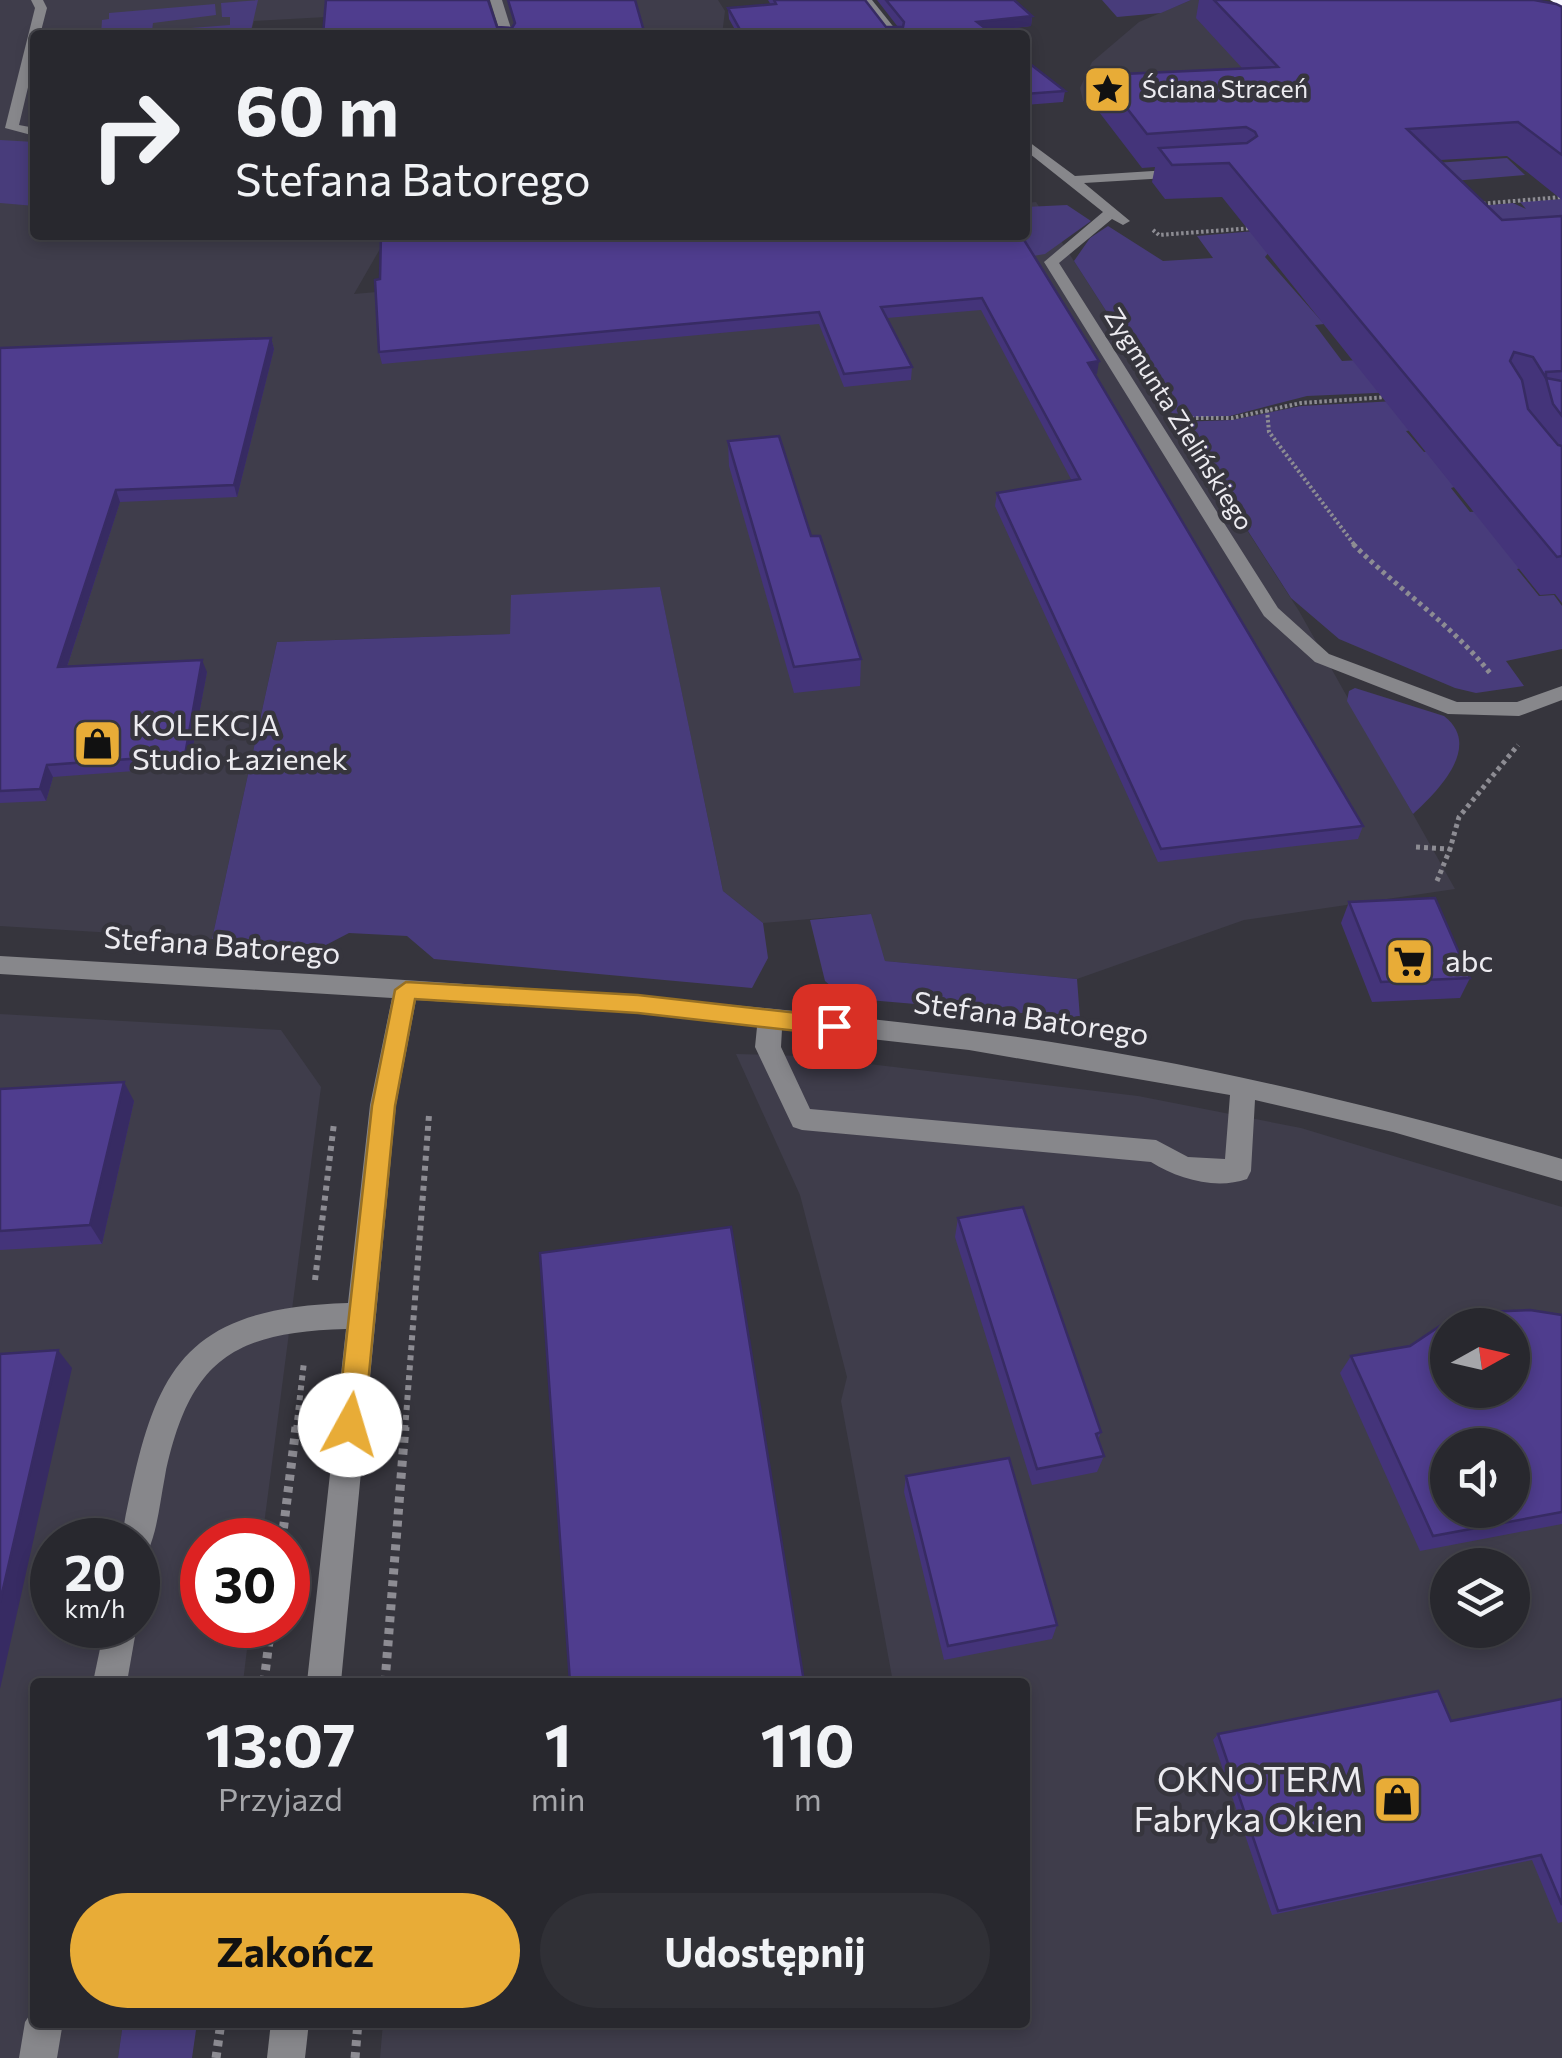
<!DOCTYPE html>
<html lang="pl">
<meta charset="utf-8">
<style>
body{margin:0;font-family:Commissioner,sans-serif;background:#303036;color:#f1f3f6;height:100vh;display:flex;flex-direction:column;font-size:38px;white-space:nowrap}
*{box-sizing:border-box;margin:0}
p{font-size:32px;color:#a5a6aa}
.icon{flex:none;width:55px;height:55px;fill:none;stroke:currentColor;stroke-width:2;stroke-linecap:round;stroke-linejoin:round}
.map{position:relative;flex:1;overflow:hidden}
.details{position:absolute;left:30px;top:1678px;width:1000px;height:350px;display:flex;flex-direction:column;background:#28282e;border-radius:10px;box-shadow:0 5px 15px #0003,0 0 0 2px #44444a}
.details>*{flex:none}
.hud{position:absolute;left:30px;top:30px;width:1000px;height:210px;border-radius:10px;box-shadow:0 5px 15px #0003,0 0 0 2px #44444a;background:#28282e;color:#f1f3f6;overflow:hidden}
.needle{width:65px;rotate:82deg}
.fabs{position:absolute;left:1430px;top:1308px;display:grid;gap:20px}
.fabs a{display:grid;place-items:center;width:100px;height:100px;border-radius:50%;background:#28282e;box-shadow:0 5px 15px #0003,0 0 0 2px #44444a;font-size:50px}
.speed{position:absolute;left:30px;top:1518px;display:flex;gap:20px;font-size:50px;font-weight:700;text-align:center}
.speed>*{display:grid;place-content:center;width:130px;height:130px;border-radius:50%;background:#28282e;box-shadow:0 5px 15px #0003,0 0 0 2px #44444a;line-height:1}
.speed small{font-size:25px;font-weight:400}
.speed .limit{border:15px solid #d22;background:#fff;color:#111}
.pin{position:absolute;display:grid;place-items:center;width:85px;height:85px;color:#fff;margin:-42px;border-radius:20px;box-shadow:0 5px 15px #0006}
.me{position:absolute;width:110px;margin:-55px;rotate:6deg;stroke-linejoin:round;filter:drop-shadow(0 0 8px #0008)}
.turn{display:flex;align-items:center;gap:35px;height:210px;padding:0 40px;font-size:45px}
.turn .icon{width:130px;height:130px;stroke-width:2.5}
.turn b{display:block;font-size:70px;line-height:85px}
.eta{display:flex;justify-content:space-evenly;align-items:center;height:170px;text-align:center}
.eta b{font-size:60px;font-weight:700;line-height:70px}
.action{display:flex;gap:20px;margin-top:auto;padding:20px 40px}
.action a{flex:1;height:115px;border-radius:60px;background:#e8ac37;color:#111;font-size:40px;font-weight:700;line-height:115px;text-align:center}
.action a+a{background:#303036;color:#f1f3f6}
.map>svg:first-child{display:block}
</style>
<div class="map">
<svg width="1562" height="2058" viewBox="0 0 1562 2058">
<rect width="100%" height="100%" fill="#36353d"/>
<!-- built -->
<g fill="#3f3d4b" fill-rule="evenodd">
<polygon points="0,0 718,0 725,11 722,35 436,35 435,11 254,21 250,35 35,35 35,235 388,235 354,294 1025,235 1025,203 1036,202 1299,611 1455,889 1244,920 1077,979 885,961 870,914 763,923 723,891 660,588 510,634 277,642 212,939 0,926"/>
<polygon points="1191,0 1520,0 1203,95 1083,101 1080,88 1092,62 1139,22"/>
<path d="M 0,1014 L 281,1030 L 321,1087 L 262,1540 L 202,1540 L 202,1625 L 250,1625 L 243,1682 L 35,1682 L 35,2022 L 123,2023 L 118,2058 L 0,2058 ZM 52,1540 L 138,1540 L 138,1625 L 52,1625 Z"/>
<path d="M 736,1054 L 802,1056 L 1138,1096 L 1301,1128 L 1562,1207 L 1562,2058 L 380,2058 L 383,2023 L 1025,2022 L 1025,1682 L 893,1682 L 841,1401 L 847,1377 L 800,1195 ZM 1448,1325 L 1512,1325 L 1512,1390 L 1448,1390 ZM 1448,1445 L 1512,1445 L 1512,1510 L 1448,1510 ZM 1448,1565 L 1512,1565 L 1512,1630 L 1448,1630 Z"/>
</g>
<!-- green -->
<g fill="#483c7b">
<polygon points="258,0 250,35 101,35 102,20 109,19 109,13 215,4 216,15 153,23 152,31 230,25 230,17 222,17 221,3"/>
<polygon points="1102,0 1191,0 1161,13 1117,17"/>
<polygon points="0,140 35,142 35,206 0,203"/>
<polygon points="1507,158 1525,175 1381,187 1334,170"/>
<polygon points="1562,199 1562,215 1508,223 1481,221 1466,207 1513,203 1526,209 1520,202"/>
<polygon points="1067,205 1091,221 1045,254 1033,256 1010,235 1025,235 1025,207"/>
<polygon points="1108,226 1163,261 1213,258 1197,236 1289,228 1265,257 1324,324 1315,325 1342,361 1376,359 1444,390 1307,396 1230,416 1175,418 1074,261 1090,238"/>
<polygon points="1453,398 1430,427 1406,431 1424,452 1440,450 1461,485 1451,488 1470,512 1482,511 1527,567 1517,569 1539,596 1554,595 1562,606 1562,649 1506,661 1524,686 1476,693 1455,688 1339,639 1291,598 1178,422 1232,420 1301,406"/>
<polygon points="660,587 723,891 763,923 768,958 752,988 434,959 407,936 349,933 326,945 212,939 277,642 510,634 511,595"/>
<path d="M 1355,688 L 1444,716 C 1483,746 1438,791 1413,814 L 1347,701 L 1349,691 Z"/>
<polygon points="871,914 885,961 1077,979 1080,1018 845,998 825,981 810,920"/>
<polygon points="123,2023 197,2023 192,2058 118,2058"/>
</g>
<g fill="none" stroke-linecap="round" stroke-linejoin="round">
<!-- path-far3 -->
<g stroke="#8d8c93" stroke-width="4" stroke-dasharray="2.5 2.5" stroke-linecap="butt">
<polyline points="1478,204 1562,197"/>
<polyline points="1153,230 1159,235 1253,228"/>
<polyline points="1267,410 1269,432 1356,547"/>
<polyline points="1191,418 1232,418 1301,403 1387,397"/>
</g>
<!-- path-far2 -->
<g stroke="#8d8c93" stroke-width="5" stroke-dasharray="4 4" stroke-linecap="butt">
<path d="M 1353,544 C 1399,590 1449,622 1490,673"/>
<polyline points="1416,847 1450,849 1459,817 1518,745"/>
<polyline points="1437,881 1450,849"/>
</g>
<!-- path-far1 -->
<g stroke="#8d8c93" stroke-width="6" stroke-dasharray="5 5" stroke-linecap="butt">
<polyline points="315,1280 334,1123"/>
<polyline points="296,1430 304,1362"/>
<polyline points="405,1430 429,1115"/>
</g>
<!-- path -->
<g stroke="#8d8c93" stroke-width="9" stroke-dasharray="6 6" stroke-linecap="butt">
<polyline points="282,1540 296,1427"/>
<polyline points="264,1682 271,1625"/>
<polyline points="385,1682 405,1427"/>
<polyline points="216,2058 221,2022"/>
<polyline points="355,2058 358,2022"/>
</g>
<!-- minor -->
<g fill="#87878b" fill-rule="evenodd">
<polygon points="31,0 43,0 47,8 40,35 35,35 35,58 19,125 35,128 35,136 5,128 35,8"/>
<polygon points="490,0 502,0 513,35 501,35"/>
<polygon points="860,0 872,0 900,35 888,35"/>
<polygon points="1025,139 1075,176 1184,169 1191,173 1184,177 1084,183 1130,221 1123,225 1112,219 1059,263 1278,608 1329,654 1457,702 1517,702 1562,686 1562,700 1519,716 1448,714 1315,662 1264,616 1044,262 1103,212 1025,150"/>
<path d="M 0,956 C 322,975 645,990 965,1030 C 1168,1055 1366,1103 1562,1159 L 1562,1181 L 1393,1132 L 1255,1100 L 1251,1171 L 1247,1179 C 1216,1190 1178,1179 1151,1162 L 802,1130 L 793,1127 L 755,1047 L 757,1027 L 638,1013 L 416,1000 L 396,1105 L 341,1682 L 307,1682 L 346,1329 C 232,1332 189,1361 165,1476 C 160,1501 158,1528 148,1551 L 138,1555 L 138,1540 L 121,1540 C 152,1382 170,1308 348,1303 L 370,1105 L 392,998 L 0,974 ZM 782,1029 L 969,1050 L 1230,1095 L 1225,1159 L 1188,1157 L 1156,1140 L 810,1109 L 781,1047 Z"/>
<polygon points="105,1625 137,1625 127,1682 93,1682"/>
<polygon points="35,2007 35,2022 63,2022 57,2058 19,2058 25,2022"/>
<polygon points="271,2022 309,2022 305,2058 267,2058"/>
</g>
<!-- highway -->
<polygon fill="#f8f7ff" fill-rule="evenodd" points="1550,0 1562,0 1562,7"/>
</g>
<!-- wall -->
<g fill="#44347a">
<polygon points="768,0 865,0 886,27 898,27 877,0 1014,0 1032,16 1031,26 989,31 994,35 738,35 729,19 728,8 771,5"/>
<polygon points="1199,0 1539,0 1539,1 1562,7 1562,200 1507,156 1440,160 1502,220 1562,216 1562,603 1555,594 1540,595 1222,197 1165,199 1152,182 1155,167 1142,168 1096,108 1101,75 1242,68 1196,18"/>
<polygon points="1025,60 1065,91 1063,102 1025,105"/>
<polygon points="1021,235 1097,374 1094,374 1363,826 1358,839 1158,862 995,506 997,493 1072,481 981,310 887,318 912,367 911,380 844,387 819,324 382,364 379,352 380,279"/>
<polygon points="271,338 274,349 237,497 120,502 67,667 207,672 189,767 53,777 46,801 0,803 0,348"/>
<polygon points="728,441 811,536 861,659 860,686 794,693 729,466"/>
<polygon points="1349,902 1470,978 1460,998 1372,1002 1341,923"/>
<polygon points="0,1089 134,1101 102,1244 0,1250"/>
<polygon points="958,1218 1101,1432 1098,1440 1104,1456 1097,1472 1032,1485 955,1237"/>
<polygon points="1562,1315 1562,1524 1420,1551 1340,1373 1351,1356 1410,1346"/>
<polygon points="906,1476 1057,1625 1052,1639 944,1660 904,1492"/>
<polygon points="1562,1699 1562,1922 1558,1923 1532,1860 1272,1915 1213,1740 1218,1734 1451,1721"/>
</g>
<!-- shaded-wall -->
<g fill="#372b63">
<polygon points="1032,16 1031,26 976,32 977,22"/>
<polygon points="271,338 274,349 237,497 234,485"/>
<polygon points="1099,361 1097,374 1086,375 1088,363"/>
<polygon points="116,490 120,502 63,679 58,667"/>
<polygon points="202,660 207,672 189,767 185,755"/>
<polygon points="47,765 53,777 46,801 40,789"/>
<polygon points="124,1082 134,1101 102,1244 90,1225"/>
<polygon points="58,1350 72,1368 0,1689 0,1602"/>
</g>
<!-- building -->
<g fill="#4f3d8e" stroke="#372b63" stroke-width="2.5" fill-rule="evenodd">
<polygon points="326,0 488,0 497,27 512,28 515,23 508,0 635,0 645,35 323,35"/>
<polygon points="774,0 865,0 886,27 903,27 904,22 886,0 1014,0 1032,16 977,22 994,35 743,35 728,8 776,4"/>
<polygon points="1214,0 1534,0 1556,4 1562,7 1562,155 1518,122 1407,129 1502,220 1562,216 1562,371 1546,372 1546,378 1533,357 1514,352 1510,361 1522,380 1528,409 1558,445 1562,446 1562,556 1557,557 1229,163 1172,165 1159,148 1247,143 1257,136 1255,132 1246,127 1147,134 1101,75 1278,67"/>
<polygon points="1025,60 1065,91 1025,94"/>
<polygon points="381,235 1021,235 1099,361 1088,363 1363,826 1161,849 997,493 1080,479 982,298 881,307 912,367 844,374 819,312 379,352 375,280 380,279"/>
<polygon points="271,338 234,485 116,490 58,667 202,660 185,755 47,765 40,789 0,791 0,348"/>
<polygon points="1546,378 1562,381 1562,416 1553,404"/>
<polygon points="779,436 811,536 820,536 861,659 794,667 728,441"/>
<polygon points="1435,898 1470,978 1381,982 1349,902"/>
<polygon points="124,1082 90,1225 0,1231 0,1089"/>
<polygon points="1023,1207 1101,1432 1096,1434 1104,1456 1037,1469 958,1218"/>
<polygon points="731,1227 804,1682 570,1682 540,1253"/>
<path d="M 1530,1310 L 1562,1315 L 1562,1512 L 1433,1536 L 1351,1356 L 1410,1346 L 1443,1324 L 1484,1312 ZM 1448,1325 L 1512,1325 L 1512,1390 L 1448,1390 ZM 1448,1445 L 1512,1445 L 1512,1510 L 1448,1510 Z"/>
<polygon points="58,1350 0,1602 0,1354"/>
<polygon points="1009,1458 1057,1625 948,1646 906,1476"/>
<polygon points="1438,1691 1451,1721 1562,1699 1562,1905 1541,1855 1278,1911 1218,1734"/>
</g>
<!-- route -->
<polygon fill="#e8ac37" stroke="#977024" stroke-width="2.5" points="406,982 638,995 834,1017 845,1026 834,1035 638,1013 415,999 395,1106 364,1425 360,1434 350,1438 341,1434 337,1425 372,1106 395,990"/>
<!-- icons -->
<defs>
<symbol id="sight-square" viewBox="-11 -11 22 22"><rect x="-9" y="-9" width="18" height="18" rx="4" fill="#e8ac37" stroke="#36353d"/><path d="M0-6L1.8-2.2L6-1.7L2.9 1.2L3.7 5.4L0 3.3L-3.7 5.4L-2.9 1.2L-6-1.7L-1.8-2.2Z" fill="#111"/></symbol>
<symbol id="shop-square" viewBox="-11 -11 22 22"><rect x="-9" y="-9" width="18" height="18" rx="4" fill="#e8ac37" stroke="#36353d"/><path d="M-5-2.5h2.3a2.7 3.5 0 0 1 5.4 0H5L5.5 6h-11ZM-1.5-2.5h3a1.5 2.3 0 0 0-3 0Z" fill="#111"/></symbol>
<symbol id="supermarket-square" viewBox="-11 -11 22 22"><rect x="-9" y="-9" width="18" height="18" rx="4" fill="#e8ac37" stroke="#36353d"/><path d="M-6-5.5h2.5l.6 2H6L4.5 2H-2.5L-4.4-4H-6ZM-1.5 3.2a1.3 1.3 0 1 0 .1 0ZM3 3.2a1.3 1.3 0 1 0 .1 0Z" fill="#111"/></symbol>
</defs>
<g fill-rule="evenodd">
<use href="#sight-square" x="1080" y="62" width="55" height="55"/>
<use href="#shop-square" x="70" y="716" width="55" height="55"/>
<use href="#supermarket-square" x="1382" y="934" width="55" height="55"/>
<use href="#shop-square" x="1370" y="1772" width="55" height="55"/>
</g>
<g text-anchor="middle" stroke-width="9" stroke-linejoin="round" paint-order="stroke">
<!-- far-poi labels -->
<g font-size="25" fill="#ecebf0" stroke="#36353d" text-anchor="start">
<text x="1142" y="98">Ściana Straceń</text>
</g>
<!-- far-street labels -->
<g font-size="25" fill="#ecebf0" stroke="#36353d">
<text transform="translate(1179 419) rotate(58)" y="9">Zygmunta Zielińskiego</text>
</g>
<!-- poi labels -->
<g font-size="30" fill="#ecebf0" stroke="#36353d" text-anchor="start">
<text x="132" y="736">KOLEKCJA<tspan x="132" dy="34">Studio Łazienek</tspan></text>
<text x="1445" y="972">abc</text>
</g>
<!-- street labels -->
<g font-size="30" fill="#ecebf0" stroke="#36353d">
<text transform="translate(222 946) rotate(4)" y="10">Stefana Batorego</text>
<text transform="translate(1031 1019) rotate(8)" y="10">Stefana Batorego</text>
</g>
<!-- near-poi labels -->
<g font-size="35" fill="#ecebf0" stroke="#36353d" text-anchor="end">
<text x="1363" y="1792">OKNOTERM<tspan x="1363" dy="40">Fabryka Okien</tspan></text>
</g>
</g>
</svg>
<div class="fabs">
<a><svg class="needle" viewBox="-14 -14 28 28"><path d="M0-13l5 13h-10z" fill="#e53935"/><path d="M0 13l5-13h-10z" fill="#a5a6aa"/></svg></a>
<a><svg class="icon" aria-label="sound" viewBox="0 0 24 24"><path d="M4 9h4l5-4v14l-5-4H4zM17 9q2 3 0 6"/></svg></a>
<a><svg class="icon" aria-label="layers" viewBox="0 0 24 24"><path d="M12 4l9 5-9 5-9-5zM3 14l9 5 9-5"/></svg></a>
</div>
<div class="speed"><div>20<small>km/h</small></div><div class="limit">30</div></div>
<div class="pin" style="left:834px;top:1026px;background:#d93025"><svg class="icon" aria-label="arrive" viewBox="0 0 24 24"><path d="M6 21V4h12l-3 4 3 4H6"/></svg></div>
<svg class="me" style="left:350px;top:1425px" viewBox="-20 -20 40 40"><circle r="19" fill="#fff"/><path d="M0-13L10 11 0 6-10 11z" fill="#e8ac37"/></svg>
<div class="hud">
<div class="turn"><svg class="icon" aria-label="right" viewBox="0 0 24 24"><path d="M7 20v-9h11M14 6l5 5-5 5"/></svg><div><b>60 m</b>Stefana Batorego</div></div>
</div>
<section class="details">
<div class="eta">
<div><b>13:07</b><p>Przyjazd</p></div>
<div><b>1</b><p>min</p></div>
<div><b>110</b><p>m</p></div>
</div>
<div class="action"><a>Zakończ</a><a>Udostępnij</a></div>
</section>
</div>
